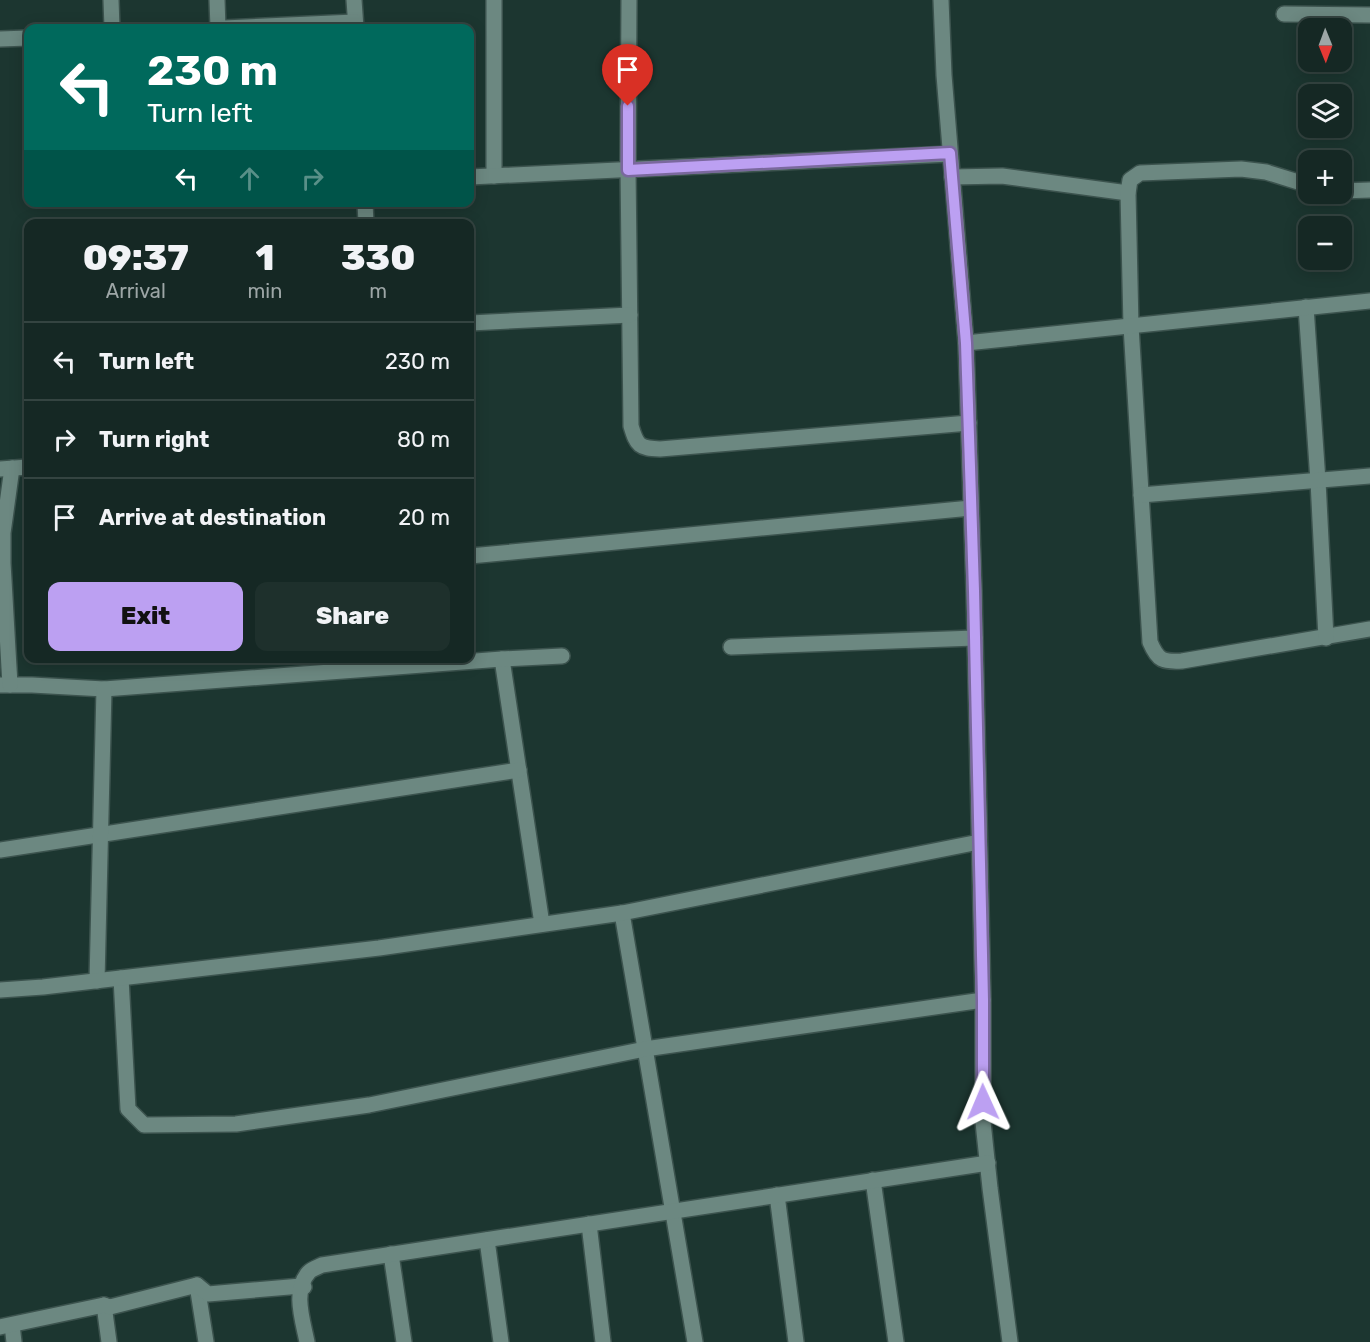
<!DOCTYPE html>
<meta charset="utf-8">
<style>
body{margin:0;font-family:Rubik,sans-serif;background:#1e302c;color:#f1f3f6;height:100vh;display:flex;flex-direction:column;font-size:22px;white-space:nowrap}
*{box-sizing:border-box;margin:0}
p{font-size:20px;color:#9da6a6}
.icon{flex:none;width:33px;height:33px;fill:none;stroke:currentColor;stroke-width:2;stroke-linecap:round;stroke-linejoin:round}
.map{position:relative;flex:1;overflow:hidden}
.drawer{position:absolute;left:24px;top:219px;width:450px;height:444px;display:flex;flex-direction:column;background:#152824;border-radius:12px;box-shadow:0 3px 15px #0003,0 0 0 2px #344441}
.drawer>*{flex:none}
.hud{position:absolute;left:24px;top:24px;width:450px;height:183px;border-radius:12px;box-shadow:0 3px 15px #0003,0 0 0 2px #344441;background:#00695c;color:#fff;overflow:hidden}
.needle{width:39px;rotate:179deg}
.buttons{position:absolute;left:1298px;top:18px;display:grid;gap:12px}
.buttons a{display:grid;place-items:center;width:54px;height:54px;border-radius:12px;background:#152824;box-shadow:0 3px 15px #0003,0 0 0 2px #344441;font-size:30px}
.pin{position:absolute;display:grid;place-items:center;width:51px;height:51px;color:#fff;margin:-62px -26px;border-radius:50% 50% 50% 0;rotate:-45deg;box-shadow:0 0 6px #0007}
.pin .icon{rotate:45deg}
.me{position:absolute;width:66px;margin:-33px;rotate:359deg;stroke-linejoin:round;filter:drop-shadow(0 0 4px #0008)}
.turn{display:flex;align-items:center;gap:21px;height:126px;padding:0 24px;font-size:27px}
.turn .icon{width:78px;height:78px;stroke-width:2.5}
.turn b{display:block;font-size:42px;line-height:51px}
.lanes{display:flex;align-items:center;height:57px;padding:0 24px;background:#0003;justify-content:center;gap:30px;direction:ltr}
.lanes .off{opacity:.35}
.eta{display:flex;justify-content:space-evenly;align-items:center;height:102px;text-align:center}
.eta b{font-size:36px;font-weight:800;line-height:42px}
.button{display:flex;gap:12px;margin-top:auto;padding:12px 24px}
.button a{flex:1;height:69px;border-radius:12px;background:#bca0f2;color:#111;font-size:24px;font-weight:800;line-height:69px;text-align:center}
.button a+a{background:#1e302c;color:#f1f3f6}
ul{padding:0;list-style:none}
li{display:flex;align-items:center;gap:18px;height:78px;padding:0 24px;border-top:2px solid #344441}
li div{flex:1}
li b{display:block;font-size:22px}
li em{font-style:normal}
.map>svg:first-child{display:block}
</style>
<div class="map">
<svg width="1370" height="1342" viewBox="0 0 1370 1342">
<rect width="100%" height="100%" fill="#1c3630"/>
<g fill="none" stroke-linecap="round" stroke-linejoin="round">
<defs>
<g id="street">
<polyline points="111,0 112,28"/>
<polyline points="217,0 218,28"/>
<polyline points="354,0 356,28"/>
<path d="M 629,0 L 628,169 L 631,426 C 637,446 639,448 660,449 L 969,423"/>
<polyline points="941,0 944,75 966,343 974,591 983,1000 983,1122 990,1188 1010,1342"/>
<polyline points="1284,14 1370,15"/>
<polyline points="224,28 355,22"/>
<polyline points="0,39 28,38"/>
<polyline points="494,176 494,0"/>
<polyline points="470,177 950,154"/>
<polyline points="952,177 1002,176 1128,193"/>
<path d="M 1308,185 L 1266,172 L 1241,169 L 1140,173 L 1130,180 L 1128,193 L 1131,326 L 1150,642 C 1158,661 1163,662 1182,661 L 1370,629"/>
<polyline points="1341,191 1370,190"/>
<polyline points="365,202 366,224"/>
<polyline points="1306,307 1318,481 1326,638"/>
<polyline points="470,323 630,315"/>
<polyline points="966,343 1370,301"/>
<polyline points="0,469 28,467"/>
<polyline points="1141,495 1370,476"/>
<polyline points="470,556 971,508"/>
<polyline points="731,647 975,638"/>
<polyline points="502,659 542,924"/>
<polyline points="0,685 32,685 104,689 502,659 562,656"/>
<polyline points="10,685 3,563 3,533 12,468"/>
<polyline points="0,850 519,770"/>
<polyline points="622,913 695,1342"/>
<polyline points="121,978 128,1109 144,1125 236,1124 369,1105 645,1049 983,1000"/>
<polyline points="97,981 104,689"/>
<polyline points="0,990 43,987 379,948 622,913 979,842"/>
<polyline points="873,1180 896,1342"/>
<polyline points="777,1195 796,1342"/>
<polyline points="589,1224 603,1342"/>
<polyline points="487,1240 501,1342"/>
<polyline points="391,1254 404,1342"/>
<polyline points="197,1285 206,1342"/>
<polyline points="104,1305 109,1342"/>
<polyline points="12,1325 14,1342"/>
<polyline points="0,1327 104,1305 110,1307 197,1285 208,1294 301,1286 304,1287"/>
<path d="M 307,1342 C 303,1321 292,1290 309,1272 C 312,1269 318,1267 322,1265 L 988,1163"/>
</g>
</defs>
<!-- street casing -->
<use href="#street" stroke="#3c534e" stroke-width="18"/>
<!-- street -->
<use href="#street" stroke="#6c8881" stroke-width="15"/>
</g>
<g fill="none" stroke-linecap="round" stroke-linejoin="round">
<defs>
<polyline id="route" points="628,106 628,170 950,153 966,343 974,591 983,1000 983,1102"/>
</defs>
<!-- route casing -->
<use href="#route" stroke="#7a689d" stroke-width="15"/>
<!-- route -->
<use href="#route" stroke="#bca0f2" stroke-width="10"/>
</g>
</svg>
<div class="buttons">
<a><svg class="needle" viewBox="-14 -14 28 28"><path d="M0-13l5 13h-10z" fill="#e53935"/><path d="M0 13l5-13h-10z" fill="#9da6a6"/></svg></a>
<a><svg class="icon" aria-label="layers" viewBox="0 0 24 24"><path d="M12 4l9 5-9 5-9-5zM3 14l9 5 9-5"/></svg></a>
<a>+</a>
<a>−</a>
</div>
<div class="pin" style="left:628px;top:106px;background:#d93025"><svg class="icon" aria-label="arrive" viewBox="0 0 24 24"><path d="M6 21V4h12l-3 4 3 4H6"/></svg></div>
<svg class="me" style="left:983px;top:1102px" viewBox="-20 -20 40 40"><path d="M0-17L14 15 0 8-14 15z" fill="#bca0f2" stroke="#fff" stroke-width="4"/></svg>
<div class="hud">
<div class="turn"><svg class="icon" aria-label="left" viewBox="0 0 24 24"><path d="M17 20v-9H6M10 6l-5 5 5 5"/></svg><div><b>230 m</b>Turn left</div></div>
<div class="lanes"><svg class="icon" aria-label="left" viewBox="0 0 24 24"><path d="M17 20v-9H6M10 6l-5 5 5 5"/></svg><svg class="icon off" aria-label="ahead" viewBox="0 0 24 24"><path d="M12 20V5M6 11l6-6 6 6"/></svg><svg class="icon off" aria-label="right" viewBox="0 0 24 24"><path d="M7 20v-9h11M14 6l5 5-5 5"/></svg></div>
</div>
<section class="drawer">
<div class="eta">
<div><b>09:37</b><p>Arrival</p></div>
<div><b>1</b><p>min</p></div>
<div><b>330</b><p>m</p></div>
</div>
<ul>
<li><svg class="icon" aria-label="left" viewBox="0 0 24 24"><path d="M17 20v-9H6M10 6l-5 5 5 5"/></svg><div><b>Turn left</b></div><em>230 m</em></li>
<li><svg class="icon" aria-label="right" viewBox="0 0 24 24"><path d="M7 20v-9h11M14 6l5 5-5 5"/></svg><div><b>Turn right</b></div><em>80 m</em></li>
<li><svg class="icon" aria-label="arrive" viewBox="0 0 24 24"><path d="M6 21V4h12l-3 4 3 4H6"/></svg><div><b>Arrive at destination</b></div><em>20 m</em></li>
</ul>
<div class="button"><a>Exit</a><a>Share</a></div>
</section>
</div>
